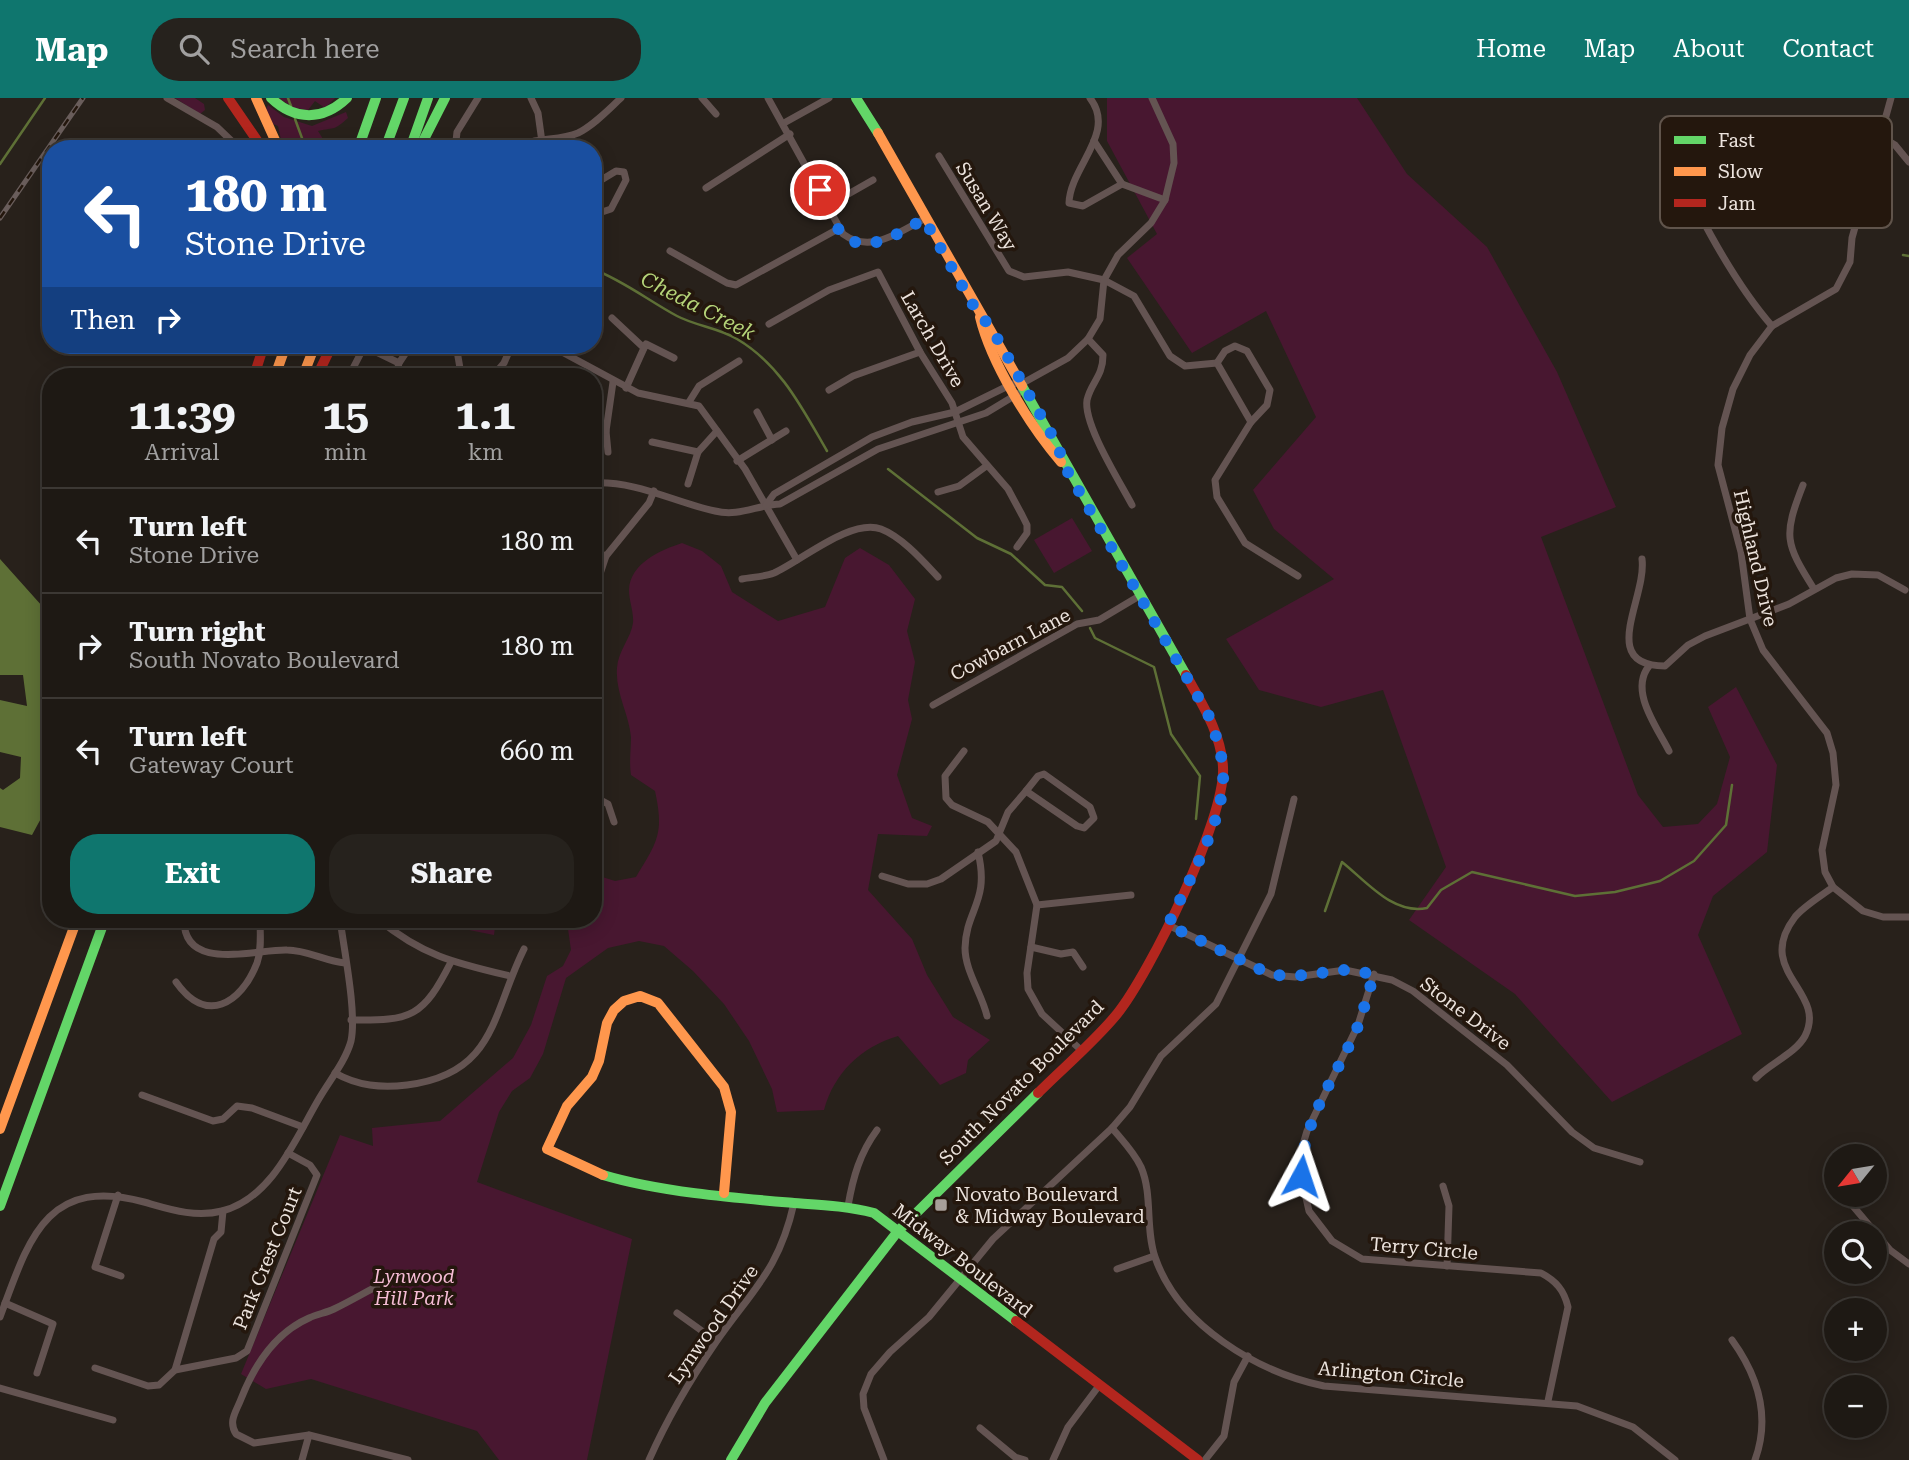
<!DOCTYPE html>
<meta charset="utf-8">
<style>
body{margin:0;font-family:"Roboto Serif",serif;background:#26221d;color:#f1f3f6;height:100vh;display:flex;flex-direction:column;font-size:26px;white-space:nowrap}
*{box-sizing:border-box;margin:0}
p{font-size:23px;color:#a1a0a0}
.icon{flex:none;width:38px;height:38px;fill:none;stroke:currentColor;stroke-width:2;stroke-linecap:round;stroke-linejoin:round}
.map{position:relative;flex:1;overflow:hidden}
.details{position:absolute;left:42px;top:270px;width:560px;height:560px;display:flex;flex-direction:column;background:#1e1914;border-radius:28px;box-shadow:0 4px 18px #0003,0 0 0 2px #3c3834}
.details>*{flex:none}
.top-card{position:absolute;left:42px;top:42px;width:560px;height:214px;border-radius:28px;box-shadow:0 4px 18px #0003,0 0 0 2px #3c3834;background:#1a4fa0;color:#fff;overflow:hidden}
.needle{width:46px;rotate:240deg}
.controls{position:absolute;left:1824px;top:1046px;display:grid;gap:14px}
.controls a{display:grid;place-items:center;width:63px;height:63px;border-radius:50%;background:#1e1914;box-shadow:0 4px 18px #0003,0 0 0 2px #3c3834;font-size:35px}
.pin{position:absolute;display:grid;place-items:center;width:60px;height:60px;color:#fff;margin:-30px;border:4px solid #fff;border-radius:50%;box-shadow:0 2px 7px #0007}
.me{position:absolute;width:77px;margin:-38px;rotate:5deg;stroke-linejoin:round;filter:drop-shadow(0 0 5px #0008)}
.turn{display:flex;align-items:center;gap:24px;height:147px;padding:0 28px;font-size:32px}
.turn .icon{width:91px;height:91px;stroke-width:2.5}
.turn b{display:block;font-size:49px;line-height:60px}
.then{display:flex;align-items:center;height:66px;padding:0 28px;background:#0003;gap:14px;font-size:26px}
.eta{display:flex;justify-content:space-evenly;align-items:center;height:119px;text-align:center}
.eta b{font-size:42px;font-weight:700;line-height:49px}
.cta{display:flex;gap:14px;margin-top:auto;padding:14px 28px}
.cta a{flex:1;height:80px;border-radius:28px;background:#0f766e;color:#fff;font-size:28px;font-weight:700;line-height:80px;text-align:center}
.cta a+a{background:#26221d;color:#f1f3f6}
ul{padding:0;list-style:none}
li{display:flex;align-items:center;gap:21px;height:105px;padding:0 28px;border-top:2px solid #3c3834}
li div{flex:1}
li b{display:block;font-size:26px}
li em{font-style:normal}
header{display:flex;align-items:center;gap:42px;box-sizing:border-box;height:98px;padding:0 35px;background:#0f766e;color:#fff}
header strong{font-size:33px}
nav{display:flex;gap:38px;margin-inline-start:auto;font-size:24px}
.search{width:490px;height:63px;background:#26221d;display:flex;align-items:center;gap:18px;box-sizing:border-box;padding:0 24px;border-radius:28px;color:#a1a0a0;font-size:26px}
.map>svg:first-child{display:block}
</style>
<header>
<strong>Map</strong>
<div class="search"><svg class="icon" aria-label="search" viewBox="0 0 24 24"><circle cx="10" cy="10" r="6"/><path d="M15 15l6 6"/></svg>Search here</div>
<nav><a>Home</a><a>Map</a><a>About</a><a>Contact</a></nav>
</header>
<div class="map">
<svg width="1909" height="1362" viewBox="0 0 1909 1362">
<rect width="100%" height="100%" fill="#28211b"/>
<!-- green -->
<g fill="#481730">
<polygon points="175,0 195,0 204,6 205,12 200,16"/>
<polygon points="278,0 335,0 325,10 315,3 308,12 294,10"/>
<polygon points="1107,0 1357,0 1407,76 1487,149 1557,274 1616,409 1541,439 1638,697 1663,729 1698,726 1717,706 1730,659 1708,609 1736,589 1777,667 1767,754 1713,798 1698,837 1742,936 1612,1004 1515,896 1409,822 1446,769 1383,592 1321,609 1259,592 1226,541 1334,481 1274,431 1253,392 1316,319 1266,213 1192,255 1127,160 1157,136 1107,43"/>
<path d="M 268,7 L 284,19 L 312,28 L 346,14 L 348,20 C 333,33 336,29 318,33 L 323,41 L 338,51 L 283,51 L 278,28 L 273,26 L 266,11 Z"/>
<polygon points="1072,420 1092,453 1054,475 1034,442"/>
<path d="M 682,445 L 702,453 L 721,468 L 732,494 L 778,523 L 825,509 L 845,460 L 860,450 L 889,467 L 915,501 L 907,533 L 915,564 L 908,602 L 912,621 L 897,677 L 912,720 L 932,728 L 927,738 L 878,736 L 868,792 L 912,841 L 927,877 L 953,919 L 990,942 L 968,962 L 966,975 L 940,987 L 898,938 C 861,949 834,975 824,1012 L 777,1014 L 772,991 L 749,943 L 724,906 L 693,873 L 664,848 L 639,843 L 608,850 L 566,880 L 543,956 L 530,980 L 512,993 L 499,1014 L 477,1084 L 632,1141 L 587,1362 L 499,1362 L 477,1333 L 311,1281 L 266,1291 L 241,1276 L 340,1037 L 373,1048 L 372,1030 L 440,1023 L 513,960 L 531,927 L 547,878 L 563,868 L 571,852 L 567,824 L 561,821 L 593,821 L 593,776 L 615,783 L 636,779 C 658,743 664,735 655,693 L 631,677 C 629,663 631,652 631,639 C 629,616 615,594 617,570 C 618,553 631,540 633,525 C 634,514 629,503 629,492 C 630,465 661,452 682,445 Z"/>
<polygon points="439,821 496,821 494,837 464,831"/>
</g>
<!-- water -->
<polygon fill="#5e7036" points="0,461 51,518 51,702 32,737 0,729 0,690 3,692 20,680 21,659 0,654 0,602 27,608 23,577 0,577"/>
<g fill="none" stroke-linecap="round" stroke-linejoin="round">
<!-- stream -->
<g stroke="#5e7036" stroke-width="2.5">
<polyline points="288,0 291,8"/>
<polyline points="295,21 306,51"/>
<polyline points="0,66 45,0"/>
<polyline points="1903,157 1909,158"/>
<path d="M 593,171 C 624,183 649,203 677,218 C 696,228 719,230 737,241 C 781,267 802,310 827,353"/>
<polyline points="888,371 977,440 1011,456 1045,487 1062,489 1082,513"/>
<polyline points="1090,530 1095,540 1154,569 1171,636 1200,678 1196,721"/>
<path d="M 1325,813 L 1342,764 C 1367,784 1393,817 1427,810 L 1441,792 L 1472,774 L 1575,798 L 1615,794 L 1660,783 L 1694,763 L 1726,727 L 1732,687"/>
</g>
<!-- street -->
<g stroke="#645452" stroke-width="7">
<polyline points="167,0 217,29 240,51"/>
<polyline points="531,0 538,15 542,44"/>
<polyline points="702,0 716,16"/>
<path d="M 768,0 L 843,136 C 870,156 898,135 924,121"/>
<path d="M 1090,0 C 1117,35 1070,69 1069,105 L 1083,108 L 1122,86"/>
<polyline points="1891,0 1852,140 1850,164 1836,191 1772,228 1750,257 1733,291 1722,330 1718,367 1741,454 1750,521 1763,552 1827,635 1833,655 1836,687 1822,752 1825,774 1833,789 1863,813 1883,819 1909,819"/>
<polyline points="784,25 829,0"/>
<path d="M 1671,38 C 1678,90 1737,188 1772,228"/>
<polyline points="1880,38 1895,47 1909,64"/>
<polyline points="1094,43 1122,86 1165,102"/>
<polyline points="463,51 456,43 457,34 478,0"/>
<path d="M 515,51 C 533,38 557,44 578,35 C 594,27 608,12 621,0"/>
<polyline points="939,58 1009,173 1024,179 1068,174 1104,182 1134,198 1170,258 1185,268 1217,265 1251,324 1215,382 1217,399 1245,445 1298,478"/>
<polyline points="593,87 616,73 624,74 626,82 611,111 602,114 593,111"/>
<polyline points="706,90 790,36"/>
<polyline points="829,107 873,82"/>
<polyline points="670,153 727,185 736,187 838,131"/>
<polyline points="612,220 644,250 626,290"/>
<polyline points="769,226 829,192 878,174 920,254 952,305 963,339 1008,391 1022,417 1027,427 1027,435 1017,449"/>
<path d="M 1088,241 L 1103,257 C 1103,279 1091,284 1087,302 C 1083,326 1120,384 1132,407"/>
<polyline points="456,247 461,276"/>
<polyline points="549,247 638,295 699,308 745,371 797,462"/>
<polyline points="364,248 399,265"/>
<polyline points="644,250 646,246 674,260"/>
<polyline points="1217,265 1225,253 1235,248 1247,253 1270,292 1267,307 1251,324"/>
<polyline points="349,278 365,247"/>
<polyline points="396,278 399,265 411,247"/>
<polyline points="493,278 504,265 512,247"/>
<polyline points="829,292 853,278 920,254"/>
<polyline points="689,304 699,288 739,263"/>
<polyline points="757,314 772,342"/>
<polyline points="606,333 608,354"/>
<polyline points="593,334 606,333 613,284"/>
<polyline points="652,344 698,354 717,333"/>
<polyline points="737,363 786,333"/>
<path d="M 593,385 C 638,383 673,404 715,413 C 739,419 757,407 780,406 L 878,351 L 986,315 L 1019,295"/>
<polyline points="688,386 698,354"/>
<path d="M 1803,387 C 1783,438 1785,445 1814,491"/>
<polyline points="938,394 959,388 985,369"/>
<polyline points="766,407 774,396 872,339 912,324 955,314 1012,286 1023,285 1068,260 1088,241 1100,221 1104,182 1118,157 1151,125 1165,102 1174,65 1173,46 1152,0"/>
<polyline points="593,453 606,458"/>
<path d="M 1642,461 C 1647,500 1597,568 1665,568 L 1688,547 L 1705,538 L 1789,506 L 1836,480 L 1852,476 L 1878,477 L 1905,492"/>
<path d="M 742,481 C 752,479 764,479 774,475 C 801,463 851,420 881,431 C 902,439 923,463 938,479"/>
<polyline points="593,497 606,458 649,405 654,393"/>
<path d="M 1649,568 C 1629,593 1657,629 1669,653"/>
<polyline points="933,607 1077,526 1099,522 1141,497"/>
<polyline points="964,653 945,678 946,700 952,707 988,724 1016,754 1037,807 1027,875 1028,891 1042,916 1082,953"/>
<polygon points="1044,676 1090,709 1094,720 1084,730 1077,728 1026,693 1038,678"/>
<polyline points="593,698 608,706 614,724"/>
<path d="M 978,754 C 990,804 966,811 965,850 C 965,873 982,896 987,918"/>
<polyline points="882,778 908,786 927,786 941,781 996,743 1008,714 1026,693"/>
<polyline points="1037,807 1131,797"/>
<path d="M 184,821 C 183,875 255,851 287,852 C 307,852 325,863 345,865"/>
<path d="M 378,821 C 423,858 455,865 510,878"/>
<polyline points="1168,827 1272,877 1295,879 1345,872 1392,882 1413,893 1507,967 1572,1034 1594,1050 1640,1064"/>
<polyline points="1031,849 1061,856 1073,854 1083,869"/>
<path d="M 1374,876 L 1358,927 L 1307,1033 L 1301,1053 L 1301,1078 L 1309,1113 L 1332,1143 L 1362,1161 L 1541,1175 C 1556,1183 1564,1192 1568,1209 L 1548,1303"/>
<path d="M 176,884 C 206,927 241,906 257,865 C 262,851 260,835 260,821"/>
<path d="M 351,922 C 412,923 423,919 451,864"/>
<path d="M 335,975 C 358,988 381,990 407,987 C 496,976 492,915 524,851"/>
<path d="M 1756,980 C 1769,966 1796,955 1805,938 C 1828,893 1753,874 1795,819 C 1804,808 1821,798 1833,789"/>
<polyline points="142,997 213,1023 223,1021 237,1008 252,1010 303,1029"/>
<path d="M 1112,1030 C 1122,1042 1134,1054 1141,1069 C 1153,1097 1145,1130 1155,1159 C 1178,1227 1257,1274 1324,1288 L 1577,1308 L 1633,1329 L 1675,1362"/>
<polyline points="1443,1088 1449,1108 1447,1168"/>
<polyline points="118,1097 95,1169 121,1178"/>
<polyline points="1847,1101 1890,1152 1909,1166"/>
<path d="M 848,1108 C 853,1079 860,1055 877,1032"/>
<polyline points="1117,1171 1154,1158"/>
<path d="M 407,1175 C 381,1184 359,1199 334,1211 C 326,1215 317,1216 309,1220 C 275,1235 254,1268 241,1301 C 236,1314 228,1323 236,1336 L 254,1345 L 309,1337 L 408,1362"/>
<polyline points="5,1205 53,1226 37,1275"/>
<polyline points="677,1215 716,1243"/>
<path d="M 0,1219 C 28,1144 45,1077 144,1104 C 169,1111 195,1120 222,1113 C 273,1100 296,1039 320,999 C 330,982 346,962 351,943 C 357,915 344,852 340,821"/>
<path d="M 1732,1242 C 1758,1278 1771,1318 1755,1362"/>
<polyline points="95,1270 148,1288 159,1287 175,1272 236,1260 247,1253 317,1077 310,1067 288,1055"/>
<polyline points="175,1272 214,1141 221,1134 223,1113"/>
<polyline points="0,1290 113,1322"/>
<polyline points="980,1330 1015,1359 1025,1362"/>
<polyline points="302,1362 309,1337"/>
<path d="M 649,1362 C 667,1321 690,1282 716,1244 C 753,1191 779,1172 794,1105"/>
<polyline points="884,1362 864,1310 863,1296 871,1276 890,1254 929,1219 993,1141 1112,1030 1130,1009 1161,958 1216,906 1271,796 1294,701"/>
<polyline points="1053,1362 1068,1329 1098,1289"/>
<polyline points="1205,1362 1224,1338 1234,1284 1248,1258"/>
</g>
<!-- fast -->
<g stroke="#63d668" stroke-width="10">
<path d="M 271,0 C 295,23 323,23 347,0"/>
<polyline points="856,0 878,35"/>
<polyline points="358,51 376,0"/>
<polyline points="385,51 404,0"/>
<polyline points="410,51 428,0"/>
<polyline points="419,51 445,0"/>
<polyline points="1022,288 1186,577"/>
<path d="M 603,1077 C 660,1094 735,1100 794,1105 C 822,1107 847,1108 874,1115 L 1016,1223"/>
<polyline points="0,1108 105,821"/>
<polyline points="731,1362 765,1305 898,1133 1038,995"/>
</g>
<!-- slow -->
<g stroke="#ff974d" stroke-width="10">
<polyline points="256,0 279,51"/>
<polyline points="878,35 1022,288"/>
<path d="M 980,219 C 991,265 1030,328 1061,364"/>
<polyline points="275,278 286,247"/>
<polyline points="303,278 315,247"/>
<polyline points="0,1031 77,821"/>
<polyline points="603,1077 547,1051 567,1008 592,979 599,963 607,925 614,912 624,903 640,898 658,905 724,989 731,1014 724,1095"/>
</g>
<!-- jam -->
<g stroke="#b3261e" stroke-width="10">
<polyline points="228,0 263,51"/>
<polyline points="254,278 264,247"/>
<polyline points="317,278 332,247"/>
<path d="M 1038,995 C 1064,969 1094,944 1117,916 C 1150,875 1226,720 1223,669 C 1221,635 1202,606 1186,577"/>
<polyline points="1016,1223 1198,1362"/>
</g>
<defs>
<polyline id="rail" points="0,120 83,0"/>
</defs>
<!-- rail casing -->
<use href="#rail" stroke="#695d5b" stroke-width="5"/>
<!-- rail -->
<use href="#rail" stroke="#24170d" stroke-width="2.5" stroke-dasharray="8" stroke-linecap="butt"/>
</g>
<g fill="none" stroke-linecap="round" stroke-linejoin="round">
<!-- route -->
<path stroke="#1a73e8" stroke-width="12" stroke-dasharray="0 21.6" d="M 820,92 C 827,104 831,121 839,132 C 861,162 901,134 924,121 L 980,219 L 989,226 L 1057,346 L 1065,369 L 1208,616 C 1215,635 1222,653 1223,674 C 1226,720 1187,785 1168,827 L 1272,877 L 1295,878 L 1345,872 L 1374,876 C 1369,893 1364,911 1358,928 C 1337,978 1302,1022 1301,1078"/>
</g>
<!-- markers -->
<rect fill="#a79f99" stroke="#24170d" stroke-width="2.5" x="934" y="1100" width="14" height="14" rx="3.5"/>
<g text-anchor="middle" stroke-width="7" stroke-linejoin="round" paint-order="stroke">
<!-- street labels -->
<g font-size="19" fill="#ece3dd" stroke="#24170d">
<text transform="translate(987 108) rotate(59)" y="7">Susan Way</text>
<text transform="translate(933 241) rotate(60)" y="7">Larch Drive</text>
<text transform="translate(1756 460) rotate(77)" y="7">Highland Drive</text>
<text transform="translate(1010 546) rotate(-28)" y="7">Cowbarn Lane</text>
<text transform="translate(1466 915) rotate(37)" y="7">Stone Drive</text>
<text transform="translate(1021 984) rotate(-45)" y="7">South Novato Boulevard</text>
<text transform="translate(1424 1150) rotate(5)" y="7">Terry Circle</text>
<text transform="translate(267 1160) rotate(-68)" y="7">Park Crest Court</text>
<text transform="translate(963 1162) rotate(38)" y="7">Midway Boulevard</text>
<text transform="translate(713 1226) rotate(-55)" y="7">Lynwood Drive</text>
<text transform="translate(1391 1276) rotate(5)" y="7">Arlington Circle</text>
</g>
<!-- poi labels -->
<g font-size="19" fill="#ece3dd" stroke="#24170d" text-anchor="start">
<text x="955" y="1103">Novato Boulevard<tspan x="955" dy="22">&amp; Midway Boulevard</tspan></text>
</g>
<!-- park labels -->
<g font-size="19" font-style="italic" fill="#f6bcd5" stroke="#24170d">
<text x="414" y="1185">Lynwood<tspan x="414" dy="22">Hill Park</tspan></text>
</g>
<!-- water labels -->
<g font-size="21" font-style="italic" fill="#b5d479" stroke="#24170d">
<text transform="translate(698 208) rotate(27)" y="7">Cheda Creek</text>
</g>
</g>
<!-- legend -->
<rect x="1660" y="18" width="232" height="112" rx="10" fill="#24170d" stroke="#60544b" stroke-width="2"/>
<rect x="1674" y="38" width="32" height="8" fill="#63d668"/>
<rect x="1674" y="69" width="32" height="9" fill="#ff974d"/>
<rect x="1674" y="101" width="32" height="8" fill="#b3261e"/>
<g font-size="19" fill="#ece3dd">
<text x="1718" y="49">Fast</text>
<text x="1718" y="80">Slow</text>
<text x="1718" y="112">Jam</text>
</g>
</svg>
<div class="controls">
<a><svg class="needle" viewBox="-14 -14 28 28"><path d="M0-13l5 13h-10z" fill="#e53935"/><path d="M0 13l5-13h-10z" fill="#a1a0a0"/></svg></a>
<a><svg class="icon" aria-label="search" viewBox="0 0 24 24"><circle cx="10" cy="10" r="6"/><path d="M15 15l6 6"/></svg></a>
<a>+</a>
<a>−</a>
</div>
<div class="pin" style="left:820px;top:92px;background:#d93025"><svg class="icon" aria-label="arrive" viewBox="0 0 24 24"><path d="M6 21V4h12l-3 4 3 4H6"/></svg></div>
<svg class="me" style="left:1301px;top:1078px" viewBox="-20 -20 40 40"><path d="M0-17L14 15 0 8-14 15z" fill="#1a73e8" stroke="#fff" stroke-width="4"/></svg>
<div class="top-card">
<div class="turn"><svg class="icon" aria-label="left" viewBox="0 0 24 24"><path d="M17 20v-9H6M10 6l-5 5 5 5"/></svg><div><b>180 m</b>Stone Drive</div></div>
<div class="then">Then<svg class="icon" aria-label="right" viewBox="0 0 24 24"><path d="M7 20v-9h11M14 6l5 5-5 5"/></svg></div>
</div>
<section class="details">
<div class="eta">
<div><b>11:39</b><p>Arrival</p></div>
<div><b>15</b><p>min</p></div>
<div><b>1.1</b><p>km</p></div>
</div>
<ul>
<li><svg class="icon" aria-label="left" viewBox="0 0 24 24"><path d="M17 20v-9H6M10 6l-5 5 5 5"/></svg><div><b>Turn left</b><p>Stone Drive</p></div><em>180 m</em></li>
<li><svg class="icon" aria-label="right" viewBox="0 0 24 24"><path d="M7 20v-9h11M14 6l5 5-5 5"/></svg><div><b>Turn right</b><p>South Novato Boulevard</p></div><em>180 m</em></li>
<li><svg class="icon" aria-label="left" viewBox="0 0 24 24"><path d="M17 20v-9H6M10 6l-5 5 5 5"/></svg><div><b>Turn left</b><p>Gateway Court</p></div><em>660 m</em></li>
</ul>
<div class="cta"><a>Exit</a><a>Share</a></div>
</section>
</div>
